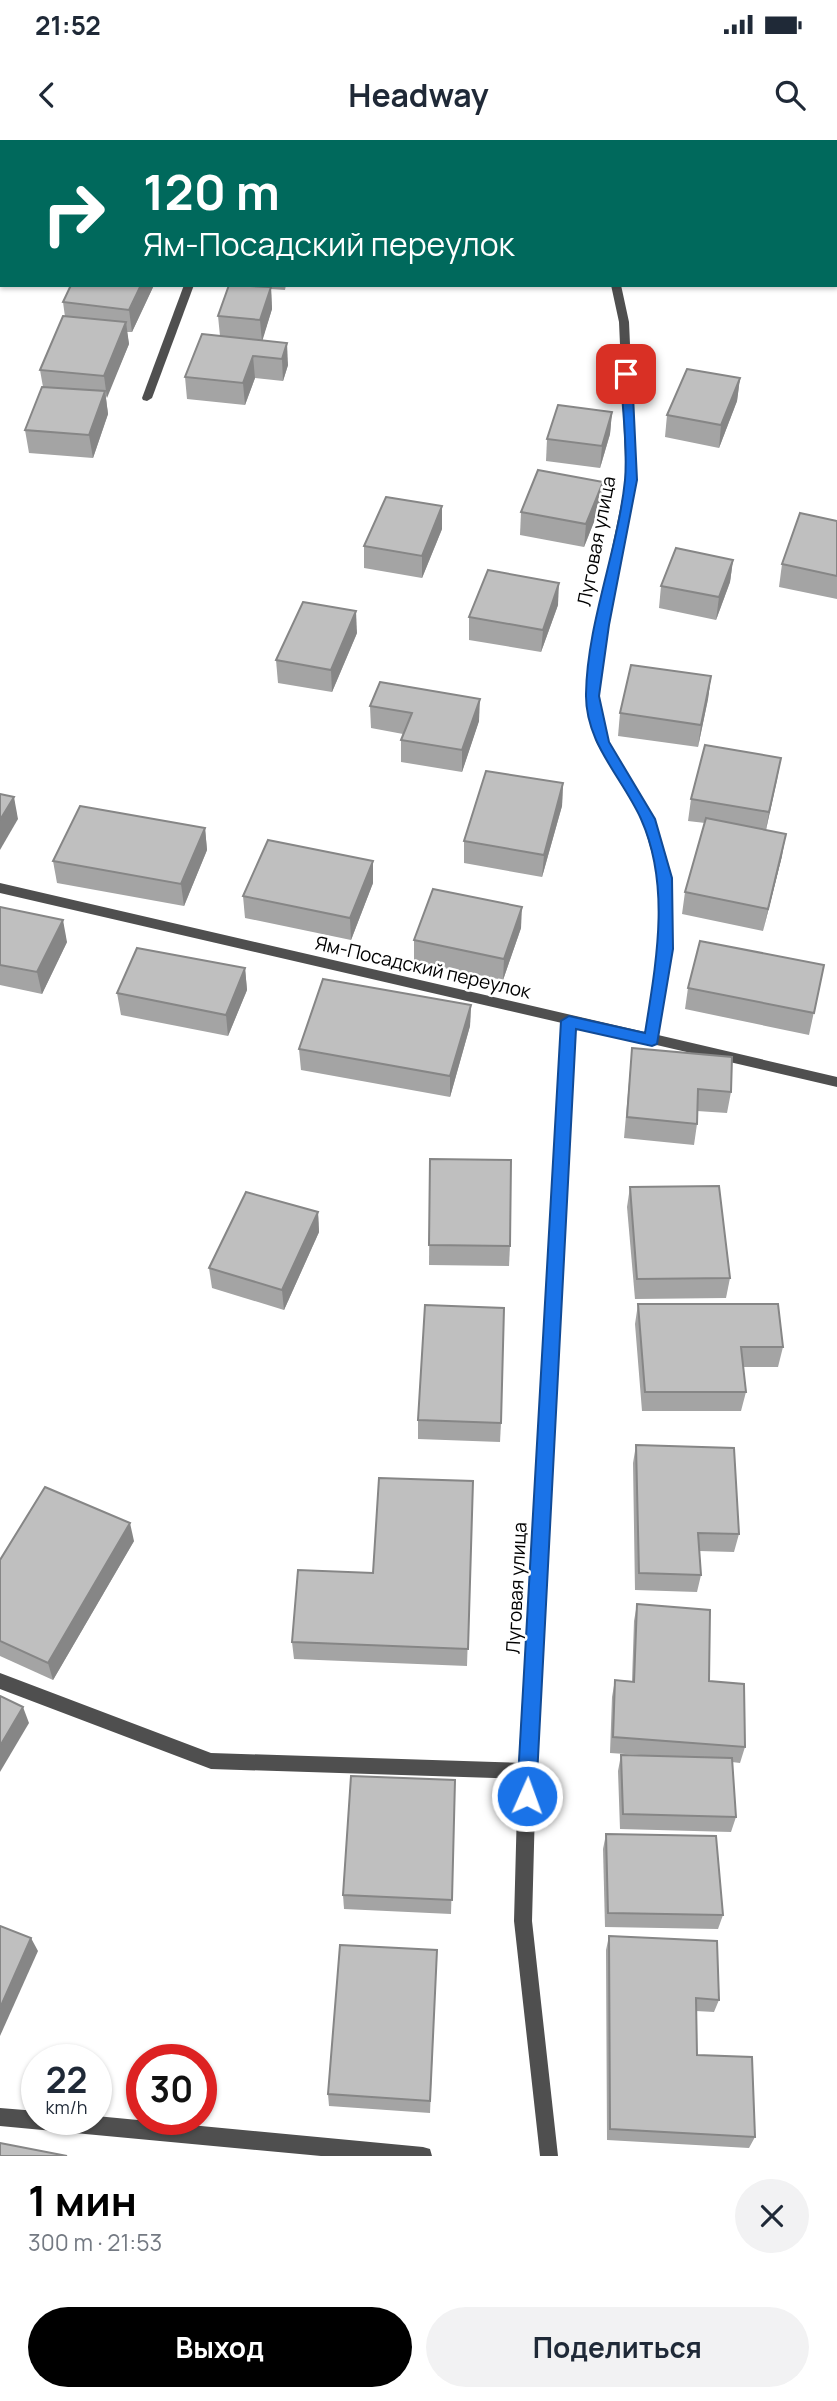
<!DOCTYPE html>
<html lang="ru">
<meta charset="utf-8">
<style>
body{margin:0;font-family:Manrope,sans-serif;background:#f2f2f3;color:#1f2937;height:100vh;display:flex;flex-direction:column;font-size:26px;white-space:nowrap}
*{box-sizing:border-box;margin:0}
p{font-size:23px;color:#747a83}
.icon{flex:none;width:38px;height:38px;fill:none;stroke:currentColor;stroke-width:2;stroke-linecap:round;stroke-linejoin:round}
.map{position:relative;height:2016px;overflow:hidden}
.details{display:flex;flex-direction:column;background:#fff;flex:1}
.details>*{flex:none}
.hud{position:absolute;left:0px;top:0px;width:838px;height:147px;box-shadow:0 2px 5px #0004;background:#00695c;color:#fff;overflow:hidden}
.speed{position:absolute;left:21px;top:1904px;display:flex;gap:14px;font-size:35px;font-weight:700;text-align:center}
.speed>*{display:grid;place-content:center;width:91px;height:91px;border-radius:50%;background:#fff;box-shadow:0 2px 5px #0004;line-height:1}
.speed small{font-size:18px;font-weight:400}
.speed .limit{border:10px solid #d22;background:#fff;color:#111}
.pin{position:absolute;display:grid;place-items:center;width:60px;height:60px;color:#fff;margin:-30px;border-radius:14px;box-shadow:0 4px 10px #0006}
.me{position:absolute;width:77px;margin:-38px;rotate:2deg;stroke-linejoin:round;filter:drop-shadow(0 0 5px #0008)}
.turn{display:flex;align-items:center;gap:24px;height:147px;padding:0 28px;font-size:32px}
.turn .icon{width:91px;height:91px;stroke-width:2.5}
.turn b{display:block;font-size:49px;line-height:60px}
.round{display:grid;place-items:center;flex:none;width:74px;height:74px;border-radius:37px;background:#f2f2f3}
.summary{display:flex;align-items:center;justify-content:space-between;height:119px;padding:0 28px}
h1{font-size:42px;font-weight:700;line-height:52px;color:#000}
.action{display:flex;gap:14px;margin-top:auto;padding:14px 28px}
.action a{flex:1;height:80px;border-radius:42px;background:#000;color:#fff;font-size:28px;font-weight:700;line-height:80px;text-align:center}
.action a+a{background:#f2f2f3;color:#1f2937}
.status{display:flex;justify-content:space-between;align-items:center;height:49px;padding:0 35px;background:#fff;direction:ltr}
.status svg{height:19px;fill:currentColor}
header{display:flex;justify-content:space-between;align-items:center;height:91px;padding:0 28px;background:#fff;font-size:32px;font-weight:700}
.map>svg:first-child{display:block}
</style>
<div class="status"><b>21:52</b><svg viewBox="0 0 49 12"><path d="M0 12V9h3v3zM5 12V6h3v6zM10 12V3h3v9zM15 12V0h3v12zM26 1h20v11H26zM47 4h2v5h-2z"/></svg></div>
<header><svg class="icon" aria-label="back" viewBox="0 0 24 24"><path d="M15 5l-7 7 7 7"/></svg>Headway<svg class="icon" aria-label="search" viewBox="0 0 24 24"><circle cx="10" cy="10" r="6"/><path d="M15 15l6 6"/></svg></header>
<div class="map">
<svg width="837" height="2016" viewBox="0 0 837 2016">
<rect width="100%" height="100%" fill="#fff"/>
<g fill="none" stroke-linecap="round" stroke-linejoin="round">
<!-- service -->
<g fill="#4f4f4f" fill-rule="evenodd">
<polygon points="0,1533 211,1613 527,1623 533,1625 536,1631 533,1637 527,1639 211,1629 0,1549"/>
<polygon points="0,1968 37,1971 37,1979 96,1979 96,1976 423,2007 430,2009 432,2016 321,2016 0,1986"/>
</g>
<!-- minor -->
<g fill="#4f4f4f" fill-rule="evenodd">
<rect x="238" y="0" width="10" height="2"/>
<rect x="612" y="0" width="10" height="2"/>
<polygon points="184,145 194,145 152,258 147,261 143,260 142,258"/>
<polygon points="611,145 621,145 629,182 636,340 608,485 599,556 608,602 654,679 671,738 672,809 658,895 837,937 837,947 575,886 536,1631 532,1781 558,2016 540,2016 514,1781 518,1631 562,883 0,753 0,743 645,892 658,809 659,738 642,679 596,602 587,556 596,485 626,340 619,182"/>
</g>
</g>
<!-- wall -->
<g fill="#a4a4a4">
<polygon points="282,0 354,0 353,2 282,2"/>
<polygon points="154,145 132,192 127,192 129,204 106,258 108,274 93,318 29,313 25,290 43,247 40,230 65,177 63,162"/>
<polygon points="229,145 286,145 285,150 271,149 272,169 262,200 288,225 283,241 255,238 245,265 187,259 185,237 220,196 218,176"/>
<polygon points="740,238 737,261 719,308 665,297 667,275"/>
<polygon points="612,272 610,294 600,328 546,321 547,299"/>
<polygon points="603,342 601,364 584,407 520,395 521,372"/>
<polygon points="837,381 837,459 779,447 782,424"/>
<polygon points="442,389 422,438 364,428 364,406"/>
<polygon points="733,420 730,442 716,480 659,468 661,446"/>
<polygon points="558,465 541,512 469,500 469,477"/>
<polygon points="357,493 332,552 278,543 276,520"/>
<polygon points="711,536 708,559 698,607 618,596 620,573"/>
<polygon points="370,566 479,581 462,632 401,622 401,600 403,594 371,588"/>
<polygon points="781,618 766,690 782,716 763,791 682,774 685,752 705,683 688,681 691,659"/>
<polygon points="563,643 562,666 542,737 464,723 464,701"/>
<polygon points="205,688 207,710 184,766 57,743 53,721"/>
<polygon points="373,743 351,800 245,778 243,756"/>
<polygon points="0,767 67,802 42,854 0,845"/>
<polygon points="521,788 503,840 414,822 414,800"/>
<polygon points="824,825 809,895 685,869 688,848"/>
<polygon points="245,828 247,850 228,896 121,875 117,853"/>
<polygon points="471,865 470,886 450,957 301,930 299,909"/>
<polygon points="632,908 731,952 727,973 697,971 697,984 694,1005 624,998"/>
<polygon points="430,1019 510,1106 509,1126 429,1125"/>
<polygon points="630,1047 730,1138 726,1158 635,1159 627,1067"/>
<polygon points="318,1072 319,1092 284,1170 212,1148 209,1128"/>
<polygon points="638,1164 783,1207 778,1227 743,1227 746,1252 741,1271 642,1271 635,1184"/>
<polygon points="418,1280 501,1283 500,1302 418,1299"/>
<polygon points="636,1305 739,1394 734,1412 699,1411 701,1435 697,1452 635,1450 633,1323"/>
<polygon points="473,1341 467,1526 294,1519 292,1502 373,1433"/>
<polygon points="134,1401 53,1540 0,1516 0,1420"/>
<polygon points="637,1464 709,1541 745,1607 740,1623 732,1622 736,1677 731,1692 620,1689 618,1631 621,1615 656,1616 610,1613 612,1557 615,1540 632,1541 634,1481"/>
<polygon points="455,1640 451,1774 344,1769 343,1755"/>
<polygon points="606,1694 723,1775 718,1789 605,1787 603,1709"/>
<polygon points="609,1796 719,1860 714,1872 696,1871 697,1915 755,1997 749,2008 607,2000 606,1810"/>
<polygon points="437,1810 430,1973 329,1966 328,1954"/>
</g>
<!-- shaded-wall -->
<g fill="#868686">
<polygon points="196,0 207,0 206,2 196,2"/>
<polygon points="141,145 154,145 132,192 129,170"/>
<polygon points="271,147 272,169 262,202 260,180"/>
<polygon points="126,182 129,204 107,258 104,236"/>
<polygon points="287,203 288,225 283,241 282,219"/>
<polygon points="253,216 255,238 245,265 243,243"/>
<polygon points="740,238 737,261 719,308 721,285"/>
<polygon points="105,251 108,274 93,318 89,295"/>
<polygon points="612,272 610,294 600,328 602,306"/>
<polygon points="603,342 601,364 584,407 586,384"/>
<polygon points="442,366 442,389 422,438 422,416"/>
<polygon points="733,420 730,442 716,480 719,457"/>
<polygon points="559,443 558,465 541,512 543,490"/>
<polygon points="356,471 357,493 332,552 331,530"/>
<polygon points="711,536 708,559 698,607 701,585"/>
<polygon points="480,559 479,581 462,632 462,610"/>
<polygon points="781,618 777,640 765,694 769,672"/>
<polygon points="563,643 562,666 542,737 544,715"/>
<polygon points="14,657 18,679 0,710 0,680"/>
<polygon points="205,688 207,710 184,766 181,744"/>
<polygon points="786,694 782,716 763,791 768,769"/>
<polygon points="373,721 373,743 351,800 350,778"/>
<polygon points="522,767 521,788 503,840 504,819"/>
<polygon points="63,780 67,802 42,854 37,832"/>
<polygon points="245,828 247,850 228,896 226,875"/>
<polygon points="471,865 470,886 450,957 450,936"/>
<polygon points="318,1072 319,1092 284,1170 282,1150"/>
<polygon points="130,1383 134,1401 53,1540 48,1523"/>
<polygon points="23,1567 29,1583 0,1632 0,1606"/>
<polygon points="31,1798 38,1811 0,1896 0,1868"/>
</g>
<!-- building -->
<g fill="#bfbfbf" stroke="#868686" stroke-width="2">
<polygon points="146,0 196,0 196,2 145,2"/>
<polygon points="282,0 333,0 332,2 282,2"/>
<polygon points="71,145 141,145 129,170 63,162"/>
<polygon points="229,145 271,147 260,180 218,176"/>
<polygon points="63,176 126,182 104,236 40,230"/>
<polygon points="202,194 287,203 282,219 253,216 243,243 185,237"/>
<polygon points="687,229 740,238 721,285 667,275"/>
<polygon points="42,247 105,251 89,295 25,290"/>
<polygon points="558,265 612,272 602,306 547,299"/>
<polygon points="538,330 603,342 586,384 521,372"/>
<polygon points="386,357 442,366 422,416 364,406"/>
<polygon points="800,373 837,381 837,436 782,424"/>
<polygon points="676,408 733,420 719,457 661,446"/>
<polygon points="488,430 559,443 543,490 469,477"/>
<polygon points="303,462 356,471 331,530 276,520"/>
<polygon points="631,525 711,536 701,585 620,573"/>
<polygon points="380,542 480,559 462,610 401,600 412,573 370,566"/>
<polygon points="705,605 781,618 769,672 691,659"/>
<polygon points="486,631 563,643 544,715 464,701"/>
<polygon points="0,654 14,657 0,680"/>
<polygon points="80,666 205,688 181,744 53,721"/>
<polygon points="706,678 786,694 768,769 685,752"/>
<polygon points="268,700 373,721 350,778 243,756"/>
<polygon points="433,749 522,767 504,819 414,800"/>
<polygon points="0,767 63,780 37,832 0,825"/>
<polygon points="700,801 824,825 814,873 688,848"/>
<polygon points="137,808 245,828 226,875 117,853"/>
<polygon points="323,839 471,865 450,936 299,909"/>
<polygon points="632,908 732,917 731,952 698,949 697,984 627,977"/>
<polygon points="430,1019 511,1020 510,1106 429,1105"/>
<polygon points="719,1046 730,1138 637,1139 630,1047"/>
<polygon points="246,1052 318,1072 282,1150 209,1128"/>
<polygon points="638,1164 778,1164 783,1207 741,1207 746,1252 645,1252"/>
<polygon points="425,1165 504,1168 501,1283 418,1280"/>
<polygon points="636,1305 734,1308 739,1394 698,1393 701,1435 639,1433"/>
<polygon points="379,1338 473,1341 468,1509 292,1502 298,1430 373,1433"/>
<polygon points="45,1347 130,1383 48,1523 0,1501 0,1420"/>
<polygon points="637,1464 710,1470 709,1541 744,1544 745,1607 613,1597 615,1540 634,1542"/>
<polygon points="0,1556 23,1567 0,1606"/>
<polygon points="621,1615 732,1618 736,1677 623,1674"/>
<polygon points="351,1636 455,1640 452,1760 343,1755"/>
<polygon points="606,1694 716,1696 723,1775 608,1773"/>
<polygon points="0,1786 31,1798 0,1868"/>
<polygon points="609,1796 717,1801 719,1860 696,1858 697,1915 752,1917 755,1997 610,1989"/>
<polygon points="340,1805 437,1810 430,1961 328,1954"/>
<polygon points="0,2003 67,2016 0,2016"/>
</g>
<!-- route -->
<path fill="#1a73e8" stroke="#114b97" stroke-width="2" d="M 626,231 L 632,234 L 637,340 L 609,485 L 599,556 L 609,602 L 655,679 L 672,738 L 673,809 L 657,904 L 652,906 L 576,889 L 536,1656 L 533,1663 L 527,1666 L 520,1663 L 517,1656 L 561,881 L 569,876 L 645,893 C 656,823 671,746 641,679 C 622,637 585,603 586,554 C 587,483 618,410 625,340 C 628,306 622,269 621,234 Z"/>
<g text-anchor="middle" stroke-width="5" stroke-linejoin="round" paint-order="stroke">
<!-- street labels -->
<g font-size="19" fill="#000" stroke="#fff">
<text transform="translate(596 401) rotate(-79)" y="7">Луговая улица</text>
<text transform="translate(423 827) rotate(13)" y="7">Ям-Посадский переулок</text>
<text transform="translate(516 1448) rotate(-87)" y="7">Луговая улица</text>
</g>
</g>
</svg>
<div class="speed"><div>22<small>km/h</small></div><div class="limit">30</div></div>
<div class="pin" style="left:626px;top:234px;background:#d93025"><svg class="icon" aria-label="arrive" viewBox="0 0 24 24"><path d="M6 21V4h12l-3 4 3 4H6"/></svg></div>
<svg class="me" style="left:527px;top:1656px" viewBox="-20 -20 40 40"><circle r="17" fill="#1a73e8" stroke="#fff" stroke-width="3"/><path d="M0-11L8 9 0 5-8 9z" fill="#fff"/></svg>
<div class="hud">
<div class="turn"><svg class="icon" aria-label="right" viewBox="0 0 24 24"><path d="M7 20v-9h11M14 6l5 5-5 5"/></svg><div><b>120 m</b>Ям-Посадский переулок</div></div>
</div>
</div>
<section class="details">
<div class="summary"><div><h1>1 мин</h1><p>300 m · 21:53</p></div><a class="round"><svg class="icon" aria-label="close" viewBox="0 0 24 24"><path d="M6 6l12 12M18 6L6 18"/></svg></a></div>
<div class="action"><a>Выход</a><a>Поделиться</a></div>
</section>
